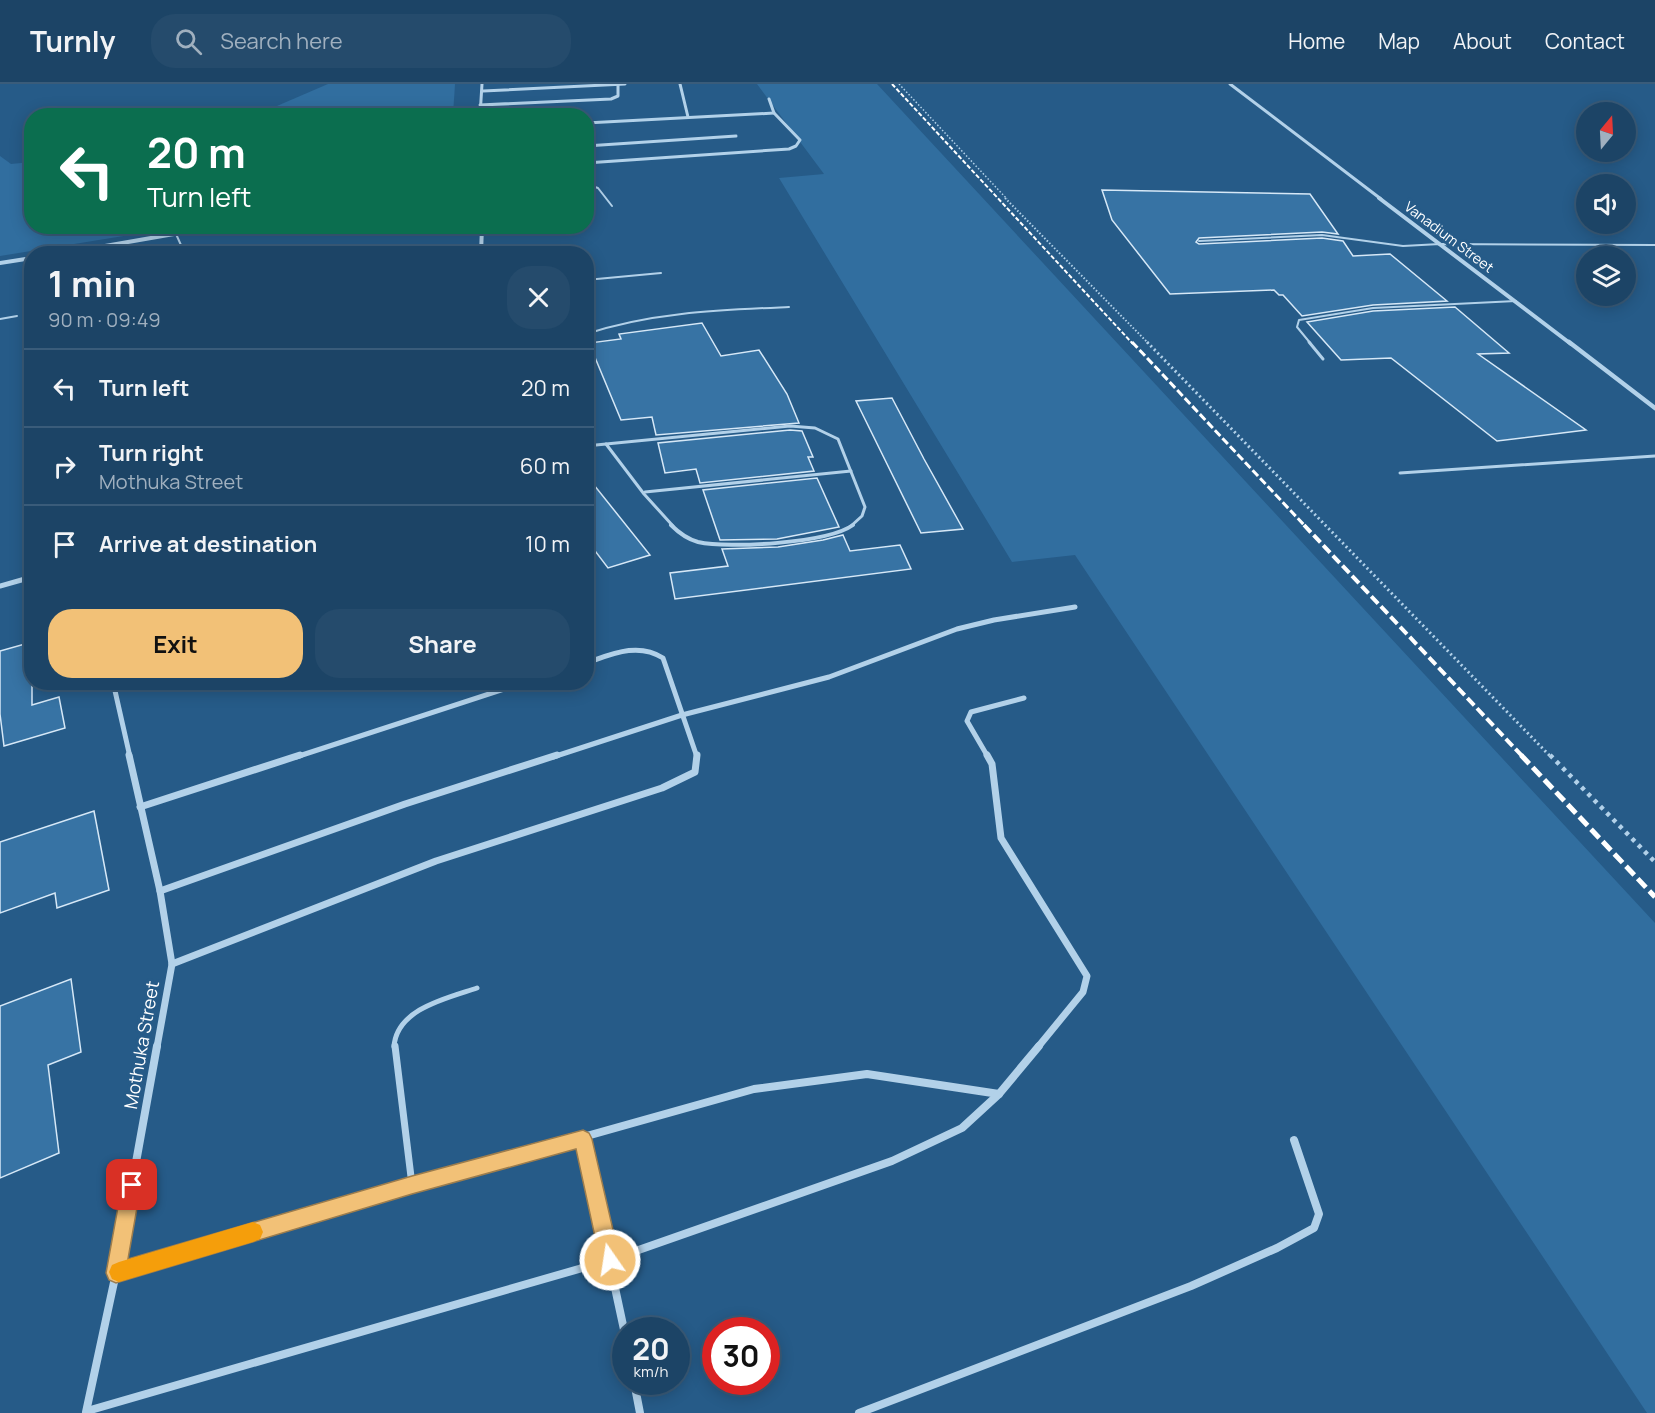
<!DOCTYPE html>
<meta charset="utf-8">
<style>
body{margin:0;font-family:Manrope,sans-serif;background:#254b6c;color:#f1f3f6;height:100vh;display:flex;flex-direction:column;font-size:22px;white-space:nowrap}
*{box-sizing:border-box;margin:0}
p{font-size:20px;color:#a0b0bf}
.icon{flex:none;width:33px;height:33px;fill:none;stroke:currentColor;stroke-width:2;stroke-linecap:round;stroke-linejoin:round}
.map{position:relative;flex:1;overflow:hidden}
.details{position:absolute;left:24px;top:162px;width:570px;height:444px;display:flex;flex-direction:column;background:#1c4466;border-radius:24px;box-shadow:0 3px 15px #0003,0 0 0 2px #3a5c7a}
.details>*{flex:none}
.hud{position:absolute;left:24px;top:24px;width:570px;height:126px;border-radius:24px;box-shadow:0 3px 15px #0003,0 0 0 2px #3a5c7a;background:#0b6e4f;color:#fff;overflow:hidden}
.needle{width:39px;rotate:18deg}
.tools{position:absolute;left:1576px;top:18px;display:grid;gap:12px}
.tools a{display:grid;place-items:center;width:60px;height:60px;border-radius:50%;background:#1c4466;box-shadow:0 3px 15px #0003,0 0 0 2px #3a5c7a;font-size:30px}
.speed{position:absolute;left:612px;top:1233px;display:flex;gap:12px;font-size:30px;font-weight:700;text-align:center}
.speed>*{display:grid;place-content:center;width:78px;height:78px;border-radius:50%;background:#1c4466;box-shadow:0 3px 15px #0003,0 0 0 2px #3a5c7a;line-height:1}
.speed small{font-size:15px;font-weight:400}
.speed .limit{border:9px solid #d22;background:#fff;color:#111}
.pin{position:absolute;display:grid;place-items:center;width:51px;height:51px;color:#fff;margin:-26px;border-radius:12px;box-shadow:0 3px 9px #0006}
.me{position:absolute;width:66px;margin:-33px;rotate:347deg;stroke-linejoin:round;filter:drop-shadow(0 0 4px #0008)}
.turn{display:flex;align-items:center;gap:21px;height:126px;padding:0 24px;font-size:27px}
.turn .icon{width:78px;height:78px;stroke-width:2.5}
.turn b{display:block;font-size:42px;line-height:51px}
.round{display:grid;place-items:center;flex:none;width:63px;height:63px;border-radius:24px;background:#254b6c}
.summary{display:flex;align-items:center;justify-content:space-between;height:102px;padding:0 24px}
h1{font-size:36px;font-weight:700;line-height:45px}
.action{display:flex;gap:12px;margin-top:auto;padding:12px 24px}
.action a{flex:1;height:69px;border-radius:24px;background:#f2c177;color:#111;font-size:24px;font-weight:700;line-height:69px;text-align:center}
.action a+a{background:#254b6c;color:#f1f3f6}
ul{padding:0;list-style:none}
li{display:flex;align-items:center;gap:18px;height:78px;padding:0 24px;border-top:2px solid #3a5c7a}
li div{flex:1}
li b{display:block;font-size:22px}
li em{font-style:normal}
header{display:flex;align-items:center;gap:36px;box-sizing:border-box;height:84px;padding:0 30px;background:#1c4466;border-bottom:2px solid #3a5c7a}
header strong{font-size:28px}
nav{display:flex;gap:33px;margin-inline-start:auto;font-size:21px}
.search{width:420px;height:54px;background:#254b6c;display:flex;align-items:center;gap:15px;box-sizing:border-box;padding:0 21px;border-radius:24px;color:#a0b0bf;font-size:22px}
.map>svg:first-child{display:block}
</style>
<header>
<strong>Turnly</strong>
<div class="search"><svg class="icon" aria-label="search" viewBox="0 0 24 24"><circle cx="10" cy="10" r="6"/><path d="M15 15l6 6"/></svg>Search here</div>
<nav><a>Home</a><a>Map</a><a>About</a><a>Contact</a></nav>
</header>
<div class="map">
<svg width="1655" height="1329" viewBox="0 0 1655 1329">
<rect width="100%" height="100%" fill="#265b88"/>
<!-- green -->
<g fill="#316e9f">
<polygon points="328,0 455,0 453,31 256,31"/>
<polygon points="757,0 877,0 1655,839 1655,1329 1647,1329 1075,471 1012,478 779,94 824,90"/>
<polygon points="0,72 11,80 31,78 32,142 179,143 0,172"/>
</g>
<!-- building -->
<g fill="#3773a4" stroke="#d6e8f7" stroke-width="1.5">
<polygon points="1102,106 1310,110 1338,150 1322,148 1199,154 1196,158 1199,160 1322,154 1343,157 1353,172 1390,170 1447,217 1373,221 1302,232 1283,211 1279,211 1274,206 1170,210 1112,136"/>
<polygon points="1455,223 1509,269 1478,270 1586,346 1497,357 1391,274 1341,276 1307,238 1373,227"/>
<polygon points="702,239 721,272 759,266 787,310 799,339 656,351 652,333 621,336 589,259 621,255 619,250"/>
<polygon points="892,314 924,375 963,445 921,449 856,317"/>
<polygon points="790,346 802,347 813,373 808,373 814,387 700,399 696,385 665,389 658,359"/>
<polygon points="586,391 650,471 608,484 586,455"/>
<polygon points="817,394 839,443 777,455 720,456 703,406"/>
<polygon points="843,451 850,467 900,461 911,485 675,515 670,489 728,482 722,465 778,463 823,456"/>
<polygon points="32,558 32,621 59,613 65,644 4,662 0,630 0,567"/>
<polygon points="94,727 109,806 57,824 55,809 0,829 0,758"/>
<polygon points="71,895 81,968 48,981 59,1069 0,1094 0,922"/>
</g>
<g fill="none" stroke-linecap="round" stroke-linejoin="round">
<!-- path-far3 -->
<polyline stroke="#b2d1e9" stroke-width="1.5" stroke-dasharray="1.5 2" stroke-linecap="butt" points="899,0 1007,115"/>
<!-- path-far2 -->
<polyline stroke="#b2d1e9" stroke-width="2" stroke-dasharray="1.5 2" stroke-linecap="butt" points="1005,114 1149,260"/>
<!-- path-far1 -->
<polyline stroke="#b2d1e9" stroke-width="3" stroke-dasharray="2 3" stroke-linecap="butt" points="1147,258 1551,673"/>
<!-- path -->
<polyline stroke="#b2d1e9" stroke-width="4.5" stroke-dasharray="4 5" stroke-linecap="butt" points="1550,671 1655,778"/>
<!-- lane-far4 -->
<g stroke="#b2d1e9" stroke-width="2">
<polyline points="586,100 598,104 612,122"/>
<polyline points="176,150 185,170"/>
<polyline points="1199,157 1322,151 1403,162 1440,160 1655,161"/>
<polyline points="586,196 661,189"/>
<polyline points="0,235 17,232"/>
<path d="M 586,250 C 652,228 720,226 789,223"/>
<polyline points="1311,260 1297,243 1299,236 1373,224 1516,217"/>
</g>
<!-- lane-far3 -->
<g stroke="#b2d1e9" stroke-width="3">
<polyline points="1309,258 1323,275"/>
<polyline points="586,362 606,360"/>
<polyline points="1400,389 1655,372"/>
<polyline points="645,408 851,387"/>
<polyline points="673,442 644,410 606,360 790,342 815,344 838,355 865,423 862,432 851,442"/>
</g>
<!-- lane-far2 -->
<path stroke="#b2d1e9" stroke-width="4" d="M 671,441 C 679,449 687,455 698,458 C 729,465 828,459 853,441"/>
<!-- lane-far1 -->
<path stroke="#b2d1e9" stroke-width="5" d="M 394,963 C 396,925 447,914 477,904"/>
<!-- lane -->
<polyline stroke="#b2d1e9" stroke-width="7" points="395,962 412,1101"/>
<!-- street-far5 -->
<g stroke="#b2d1e9" stroke-width="3">
<polyline points="680,0 688,33"/>
<polyline points="1230,0 1381,115"/>
<polyline points="483,7 625,0"/>
<polyline points="480,21 611,15 618,12 618,0"/>
<polyline points="480,32 482,0"/>
<polyline points="586,39 774,29"/>
<polyline points="586,62 736,52"/>
<polyline points="586,79 789,65 796,62 800,56 774,29 769,15"/>
</g>
<!-- street-far4 -->
<g stroke="#b2d1e9" stroke-width="4">
<polyline points="1379,114 1571,260"/>
<polyline points="59,170 220,142"/>
<polyline points="481,170 482,142"/>
<polyline points="0,179 32,174"/>
</g>
<!-- street-far3 -->
<polyline stroke="#b2d1e9" stroke-width="4.5" points="1569,258 1655,324"/>
<!-- street-far2 -->
<g stroke="#b2d1e9" stroke-width="5">
<polyline points="0,502 32,493"/>
<path d="M 586,579 C 612,570 638,558 663,574 L 697,673"/>
<polyline points="113,598 130,673"/>
<polyline points="296,673 526,598"/>
<polyline points="553,673 682,631 829,593 957,545 994,536 1075,523"/>
<polyline points="988,673 967,637 971,628 1024,614"/>
</g>
<!-- street-far1 -->
<g stroke="#b2d1e9" stroke-width="7">
<polyline points="129,671 160,807 172,880 157,963"/>
<polyline points="987,671 992,680 1001,754 1087,892 1083,908 1038,963"/>
<polyline points="140,723 300,671"/>
<polyline points="160,807 405,720 557,671"/>
<polyline points="172,880 436,777 662,704 695,688 697,671"/>
</g>
<!-- street -->
<g stroke="#b2d1e9" stroke-width="8">
<polyline points="583,1055 626,1255"/>
<polyline points="116,1189 412,1101 754,1005 867,990 999,1010"/>
<polyline points="634,1298 640,1329"/>
<polyline points="87,1327 610,1176 892,1077 962,1044 999,1010 1039,962"/>
<polyline points="86,1328 116,1189 157,962"/>
<polyline points="859,1329 1191,1202 1277,1164 1314,1144 1319,1130 1294,1056"/>
</g>
<!-- rail-far3 -->
<polyline stroke="#fff" stroke-width="2" stroke-dasharray="4.5 2" stroke-linecap="butt" points="892,0 1133,260"/>
<!-- rail-far2 -->
<polyline stroke="#fff" stroke-width="3" stroke-dasharray="8 3" stroke-linecap="butt" points="1132,258 1305,442"/>
<!-- rail-far1 -->
<polyline stroke="#fff" stroke-width="4" stroke-dasharray="10 4" stroke-linecap="butt" points="1304,441 1523,673"/>
<!-- rail -->
<polyline stroke="#fff" stroke-width="5" stroke-dasharray="12 5" stroke-linecap="butt" points="1521,671 1655,813"/>
</g>
<!-- route -->
<polygon fill="#f2c177" stroke="#9d7d4d" stroke-width="1.5" points="583,1046 589,1049 592,1055 620,1176 617,1183 610,1186 603,1183 600,1176 576,1065 412,1110 116,1199 109,1196 106,1189 122,1101 125,1094 132,1092 138,1094 141,1101 128,1175 412,1092"/>
<!-- slow -->
<polygon fill="#f59e0b" points="253,1138 260,1141 263,1148 260,1155 253,1158 119,1198 112,1195 109,1188 112,1181 119,1178"/>
<g text-anchor="middle" stroke-width="6" stroke-linejoin="round" paint-order="stroke">
<!-- far-street labels -->
<g font-size="14" fill="#fff" stroke="#265b88">
<text transform="translate(1449 153) rotate(37)" y="5">Vanadium Street</text>
</g>
<!-- near-street labels -->
<g font-size="18" fill="#fff" stroke="#265b88">
<text transform="translate(142 961) rotate(-80)" y="6">Mothuka Street</text>
</g>
</g>
</svg>
<div class="tools">
<a><svg class="needle" viewBox="-14 -14 28 28"><path d="M0-13l5 13h-10z" fill="#e53935"/><path d="M0 13l5-13h-10z" fill="#a0b0bf"/></svg></a>
<a><svg class="icon" aria-label="sound" viewBox="0 0 24 24"><path d="M4 9h4l5-4v14l-5-4H4zM17 9q2 3 0 6"/></svg></a>
<a><svg class="icon" aria-label="layers" viewBox="0 0 24 24"><path d="M12 4l9 5-9 5-9-5zM3 14l9 5 9-5"/></svg></a>
</div>
<div class="speed"><div>20<small>km/h</small></div><div class="limit">30</div></div>
<div class="pin" style="left:132px;top:1101px;background:#d93025"><svg class="icon" aria-label="arrive" viewBox="0 0 24 24"><path d="M6 21V4h12l-3 4 3 4H6"/></svg></div>
<svg class="me" style="left:610px;top:1176px" viewBox="-20 -20 40 40"><circle r="17" fill="#f2c177" stroke="#fff" stroke-width="3"/><path d="M0-11L8 9 0 5-8 9z" fill="#fff"/></svg>
<div class="hud">
<div class="turn"><svg class="icon" aria-label="left" viewBox="0 0 24 24"><path d="M17 20v-9H6M10 6l-5 5 5 5"/></svg><div><b>20 m</b>Turn left</div></div>
</div>
<section class="details">
<div class="summary"><div><h1>1 min</h1><p>90 m · 09:49</p></div><a class="round"><svg class="icon" aria-label="close" viewBox="0 0 24 24"><path d="M6 6l12 12M18 6L6 18"/></svg></a></div>
<ul>
<li><svg class="icon" aria-label="left" viewBox="0 0 24 24"><path d="M17 20v-9H6M10 6l-5 5 5 5"/></svg><div><b>Turn left</b></div><em>20 m</em></li>
<li><svg class="icon" aria-label="right" viewBox="0 0 24 24"><path d="M7 20v-9h11M14 6l5 5-5 5"/></svg><div><b>Turn right</b><p>Mothuka Street</p></div><em>60 m</em></li>
<li><svg class="icon" aria-label="arrive" viewBox="0 0 24 24"><path d="M6 21V4h12l-3 4 3 4H6"/></svg><div><b>Arrive at destination</b></div><em>10 m</em></li>
</ul>
<div class="action"><a>Exit</a><a>Share</a></div>
</section>
</div>
